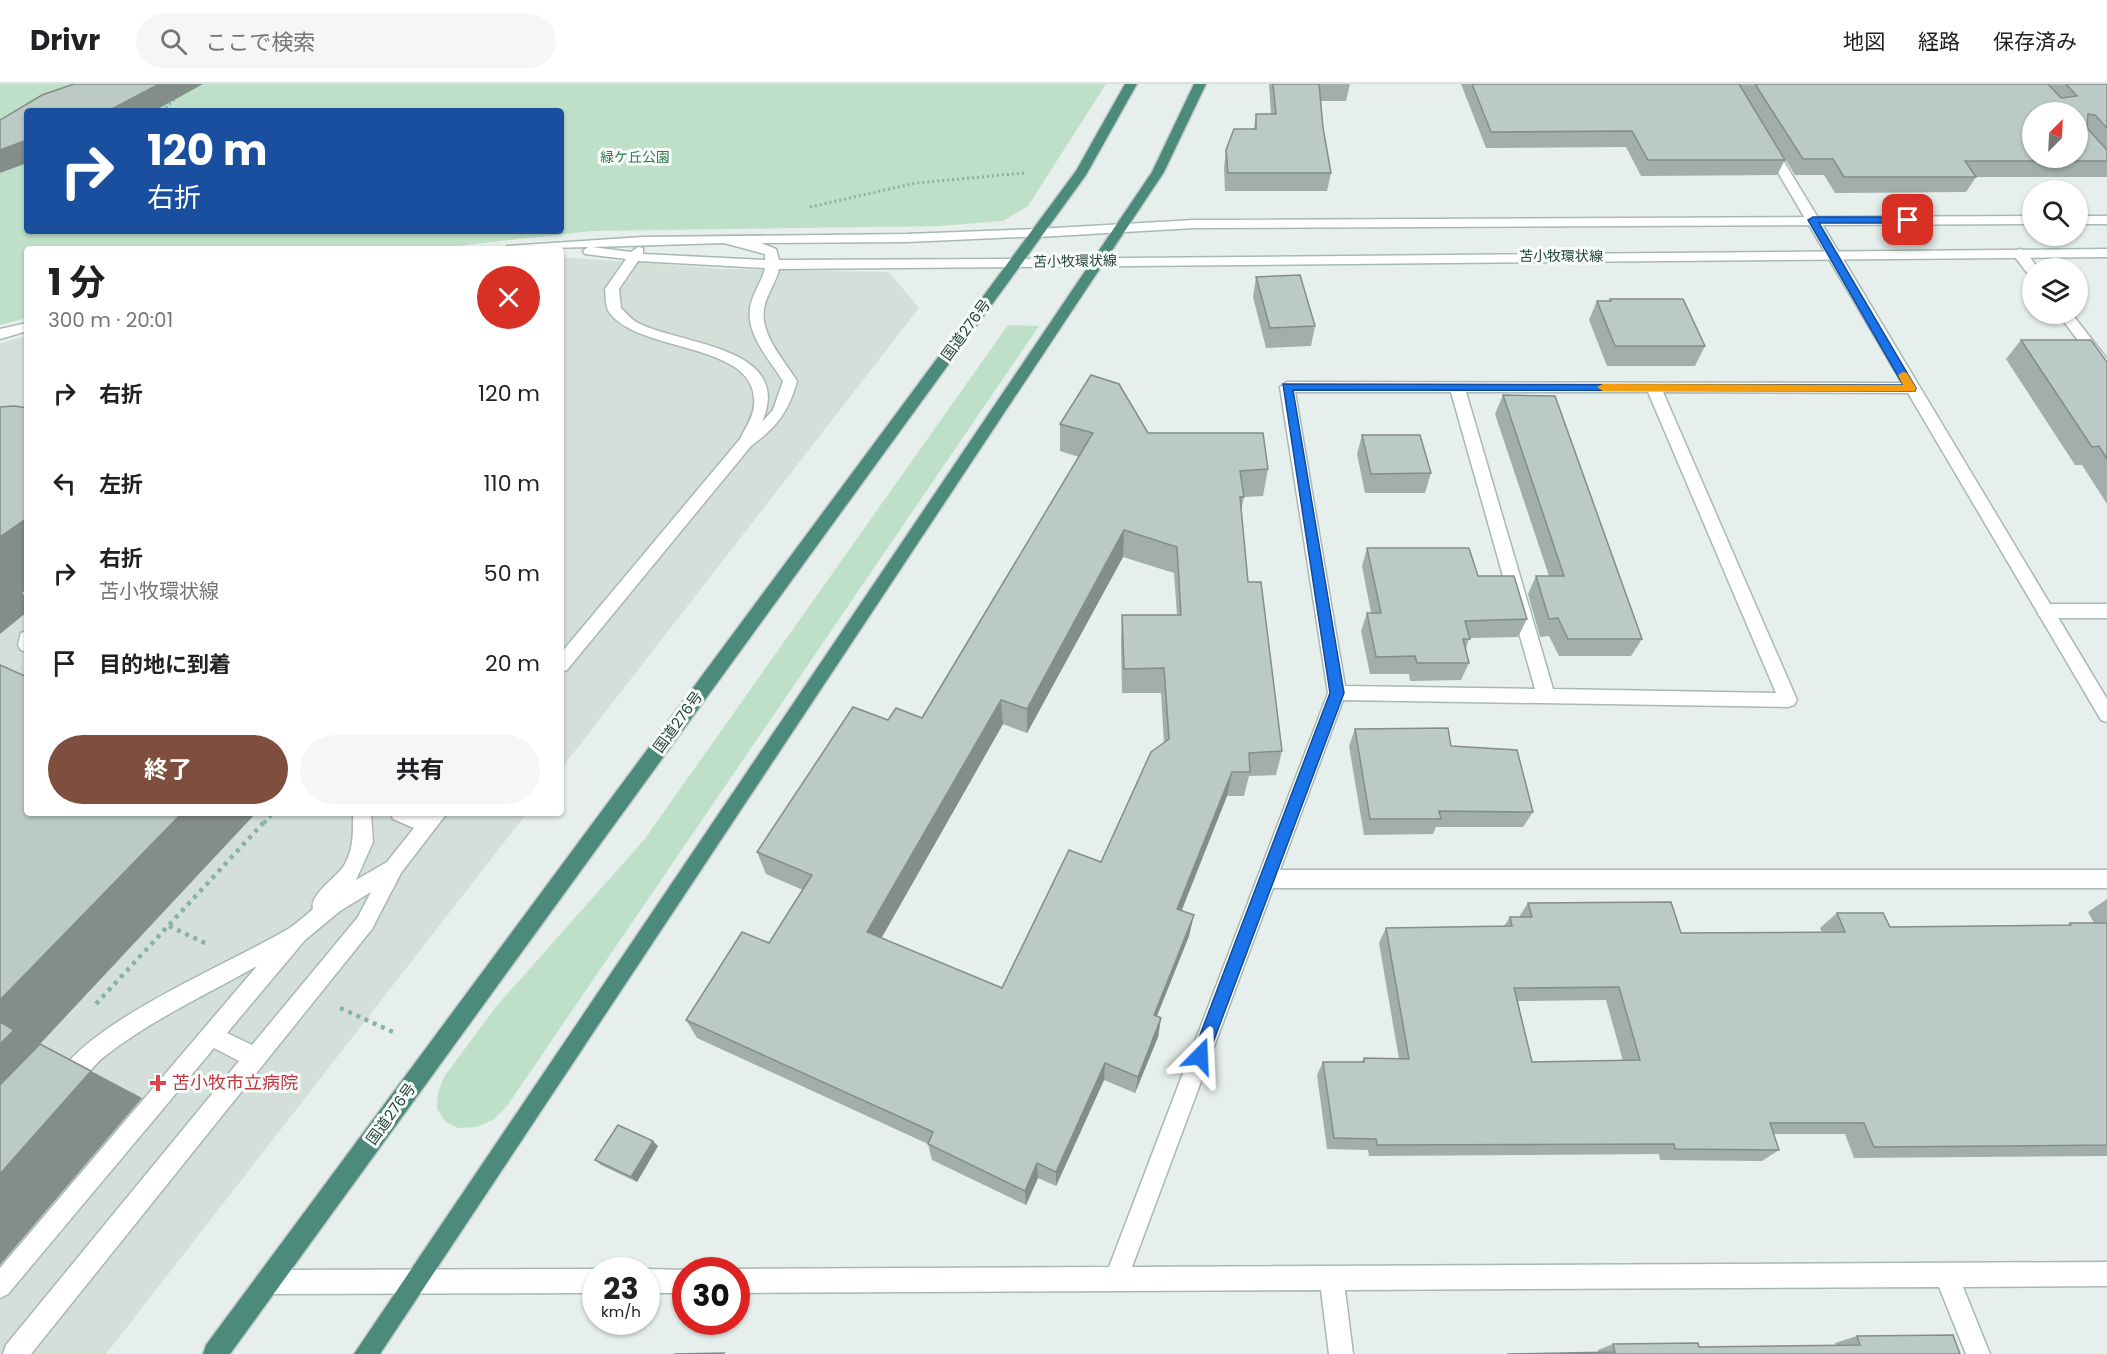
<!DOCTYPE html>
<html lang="ja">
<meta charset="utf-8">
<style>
body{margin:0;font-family:Poppins,"Noto Sans JP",sans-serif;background:#f6f6f6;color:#202124;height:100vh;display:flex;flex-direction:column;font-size:22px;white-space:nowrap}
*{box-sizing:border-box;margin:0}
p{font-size:20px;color:#757577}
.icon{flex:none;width:33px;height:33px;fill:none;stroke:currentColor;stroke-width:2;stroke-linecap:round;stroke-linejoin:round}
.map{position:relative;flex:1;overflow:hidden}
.details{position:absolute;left:24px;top:162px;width:540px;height:570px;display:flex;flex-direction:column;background:#fff;border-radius:6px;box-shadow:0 2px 4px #0004}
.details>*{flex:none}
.banner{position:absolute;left:24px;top:24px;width:540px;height:126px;border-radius:6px;box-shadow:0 2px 4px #0004;background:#1a4fa0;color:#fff;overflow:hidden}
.needle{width:39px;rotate:24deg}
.fabs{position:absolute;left:2022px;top:18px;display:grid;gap:12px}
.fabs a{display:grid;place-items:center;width:66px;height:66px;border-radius:50%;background:#fff;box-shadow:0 2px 4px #0004;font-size:30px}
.speed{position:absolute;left:582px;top:1173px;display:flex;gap:12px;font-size:30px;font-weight:700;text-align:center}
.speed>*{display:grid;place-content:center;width:78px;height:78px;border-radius:50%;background:#fff;box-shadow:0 2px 4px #0004;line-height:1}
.speed small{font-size:15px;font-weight:400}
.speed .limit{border:9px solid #d22;background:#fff;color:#111}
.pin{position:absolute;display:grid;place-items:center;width:51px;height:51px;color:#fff;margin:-26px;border-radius:12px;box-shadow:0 3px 9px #0006}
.me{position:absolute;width:66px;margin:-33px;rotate:21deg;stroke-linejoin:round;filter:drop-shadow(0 0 4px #0008)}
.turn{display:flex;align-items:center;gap:21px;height:126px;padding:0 24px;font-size:27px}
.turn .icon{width:78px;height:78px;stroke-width:2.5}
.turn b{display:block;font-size:42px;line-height:51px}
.round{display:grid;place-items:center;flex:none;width:63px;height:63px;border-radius:32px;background:#f6f6f6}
.summary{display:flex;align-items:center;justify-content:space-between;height:102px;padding:0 24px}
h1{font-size:36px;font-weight:700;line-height:45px}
.action{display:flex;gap:12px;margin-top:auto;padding:12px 24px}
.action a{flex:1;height:69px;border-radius:36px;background:#7f4e3f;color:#fff;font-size:24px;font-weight:700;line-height:69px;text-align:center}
.action a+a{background:#f6f6f6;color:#202124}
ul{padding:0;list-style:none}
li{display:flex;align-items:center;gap:18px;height:90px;padding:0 24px}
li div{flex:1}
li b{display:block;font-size:22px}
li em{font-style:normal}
header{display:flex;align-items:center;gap:36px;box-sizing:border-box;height:84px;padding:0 30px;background:#fff;border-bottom:2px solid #e0e0e0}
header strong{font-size:28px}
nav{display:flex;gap:33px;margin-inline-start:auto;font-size:21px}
.search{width:420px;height:54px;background:#f6f6f6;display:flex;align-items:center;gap:15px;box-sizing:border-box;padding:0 21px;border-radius:33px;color:#757577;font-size:22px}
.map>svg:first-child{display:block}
</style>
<header>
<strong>Drivr</strong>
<div class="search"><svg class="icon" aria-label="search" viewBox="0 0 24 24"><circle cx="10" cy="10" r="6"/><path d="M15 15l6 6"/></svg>ここで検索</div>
<nav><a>地図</a><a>経路</a><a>保存済み</a></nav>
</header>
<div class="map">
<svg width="2107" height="1270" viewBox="0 0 2107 1270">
<rect width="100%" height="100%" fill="#e6efeb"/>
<!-- built -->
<g fill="#d4dfda">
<polygon points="561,173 725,185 889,188 919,224 561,685"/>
<polygon points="27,252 27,729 527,729 106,1270 0,1270 0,259"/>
</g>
<!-- green -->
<g fill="#bfe0c8" fill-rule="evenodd">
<path d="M 0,0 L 1106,0 L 1028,122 L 1003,137 L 940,142 L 592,147 L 429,165 L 27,165 L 27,234 L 0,241 ZM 27,27 L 561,27 L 561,147 L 27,147 Z"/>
<polygon points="1008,241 1039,242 507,1022 493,1036 476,1043 458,1044 445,1037 437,1025 438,1009 444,993 495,924 644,756"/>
</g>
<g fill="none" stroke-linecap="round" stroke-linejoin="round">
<defs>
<g id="service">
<path d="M 1038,145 L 1043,146 L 1043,152 L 907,158 L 761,159 L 776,165 L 779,176 L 1016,175 L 1023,179 L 1016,183 L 779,185 C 776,199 766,211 764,225 C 760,251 784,276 797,297 C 789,327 777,343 751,362 L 567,586 L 561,588 L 561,569 L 740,355 C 744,346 754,332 754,321 C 760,257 638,270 609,228 C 605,222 606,212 605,205 L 626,175 L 585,170 L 583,167 L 588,163 L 505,165 L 507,162 L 643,153 L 907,150 ZM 724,159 L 765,170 L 765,176 L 643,170 L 643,164 L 638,163 L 631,168 L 592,163 ZM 638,177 L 765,184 C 762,198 752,210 750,224 C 746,251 770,276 783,297 L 773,326 L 762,338 C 795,262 680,261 638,239 C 632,236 626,229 621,224 L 619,205 Z"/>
<polygon points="27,239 27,247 0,255 0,245"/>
<polygon points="27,547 27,568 21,566 18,561 21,549"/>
<path d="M 353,729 L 371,729 L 373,758 L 356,796 L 387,778 L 414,744 L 393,735 L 391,729 L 447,729 L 401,789 L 372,845 L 31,1270 L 3,1270 L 6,1261 L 239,977 L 214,964 L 8,1210 L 0,1214 L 0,1184 L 257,882 C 206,911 151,936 105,972 C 90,983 82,1003 65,1010 L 57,1007 L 54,999 C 79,941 231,879 288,845 C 296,840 305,832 313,825 C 309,810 338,793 345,780 C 354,763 353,748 353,729 ZM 371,808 L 358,833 L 252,961 L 227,949 L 305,856 L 340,827 Z"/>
</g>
<g id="minor">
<polygon points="1769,59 1775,63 1840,170 1838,173 1828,173 1826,170 1763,63"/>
<polygon points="2019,165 2024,166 2038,184 2032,184 2032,190 2027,189 2012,169"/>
<polygon points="2058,230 2072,230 2107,275 2107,290 2102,288"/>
<path d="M 1287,298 L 1911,299 L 1918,304 L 1911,309 L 1663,308 L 1797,616 L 1794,621 L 1788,623 L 1343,616 L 1280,786 L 2107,786 L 2107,804 L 1273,804 L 1132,1183 L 2107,1178 L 2107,1202 L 1963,1203 L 1990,1270 L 1966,1270 L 1939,1203 L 1345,1206 L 1353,1270 L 1329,1270 L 1321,1206 L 736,1209 L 736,1186 L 733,1186 L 736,1185 L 1109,1183 L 1328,609 L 1280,303 ZM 1295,308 L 1451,308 L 1535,605 L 1345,602 ZM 1466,308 L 1648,308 L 1776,609 L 1553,605 Z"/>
<polygon points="2045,520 2107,520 2107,534 2045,534 2039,532 2037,527 2039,522"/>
<polygon points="596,1185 599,1186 596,1186 596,1209 268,1210 260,1206 256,1198 260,1190 268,1186"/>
<polygon points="646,1185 689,1186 686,1186 686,1209 646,1209 646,1186 643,1186"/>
</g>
<polygon id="tertiary" points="1833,166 1840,170 2107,615 2107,638 2101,636 1826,170"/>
<g id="secondary">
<polygon points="2032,132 2032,140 1194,144 1038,153 1031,149 1038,145 1194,136"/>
<rect x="2078" y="132" width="29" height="8"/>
<polygon points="2107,165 2107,173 1016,183 1009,179 1016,175"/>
</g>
<g id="trunk">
<polygon points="1125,0 1137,0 1086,91 230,1270 203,1270 206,1261 1076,87"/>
<polygon points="1194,0 1206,0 1164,88 380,1270 354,1270 1152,88"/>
</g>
</defs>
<!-- service casing -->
<use href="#service" stroke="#a8b8b2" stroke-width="3"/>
<!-- minor casing -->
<use href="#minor" stroke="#a8b8b2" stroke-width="3"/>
<!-- tertiary casing -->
<use href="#tertiary" stroke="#a8b8b2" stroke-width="3"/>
<!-- secondary casing -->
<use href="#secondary" stroke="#a4bbb3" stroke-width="3"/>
<!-- trunk casing -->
<use href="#trunk" stroke="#c2cac8" stroke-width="3"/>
<!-- path-far2 -->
<g stroke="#86b3a5" stroke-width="3" stroke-dasharray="2 3" stroke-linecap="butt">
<polyline points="162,27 177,13"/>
<polyline points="810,123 916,99 1024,89"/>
</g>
<!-- path-far1 -->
<polyline stroke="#86b3a5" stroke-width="4" stroke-dasharray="3 4.5" stroke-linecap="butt" points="264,739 273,729"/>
<!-- path -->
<g stroke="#86b3a5" stroke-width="4.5" stroke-dasharray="4 5" stroke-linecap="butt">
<polyline points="169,842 207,860"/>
<polyline points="96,920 265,737"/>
<polyline points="340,924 393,948"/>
</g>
<!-- service -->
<use href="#service" fill="#fff" fill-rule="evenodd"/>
<!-- minor -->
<use href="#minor" fill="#fff" fill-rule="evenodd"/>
<!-- tertiary -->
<use href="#tertiary" fill="#fff" fill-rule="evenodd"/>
<!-- secondary -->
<use href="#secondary" fill="#fff" fill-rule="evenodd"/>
<!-- trunk -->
<use href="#trunk" fill="#4c8a7c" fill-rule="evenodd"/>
</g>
<!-- wall -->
<g fill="#a1aea9" fill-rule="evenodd">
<polygon points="1269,0 1350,0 1346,17 1320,17 1323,44 1331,89 1327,107 1225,107 1224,84 1226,66 1254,45 1256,30 1271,30"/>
<polygon points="1461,0 2107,0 2107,93 1976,93 1966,108 1835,109 1824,91 1795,91 1756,28 1785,76 1777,91 1641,92 1626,63 1486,64"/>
<polygon points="1256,193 1315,242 1311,262 1266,264 1253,213"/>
<polygon points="1610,215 1705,262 1695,282 1607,282 1589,236 1597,217 1609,217"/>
<polygon points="2021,256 2107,278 2107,420 2082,381 2075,381 2006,275"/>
<polygon points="1503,311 1642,555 1631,572 1559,572 1549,552 1540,553 1528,510 1536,492 1549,492 1495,330"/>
<path d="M 1060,340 L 1148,349 L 1268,385 L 1263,412 L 1244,413 L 1241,427 L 1248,498 L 1282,667 L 1276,691 L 1249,692 L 1244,712 L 1227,712 L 1181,826 L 1189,852 L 1157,932 L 1161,934 L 1158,953 L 1135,1009 L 1104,996 L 1056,1102 L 1038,1094 L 1026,1121 L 932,1076 L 928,1060 L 697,954 L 686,936 L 769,859 L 803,806 L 766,790 L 757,768 L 888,636 L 922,634 L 1079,373 L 1060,367 ZM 1123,473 L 1174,489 L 1177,531 L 1122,531 L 1121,557 L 1122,609 L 1161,609 L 1164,659 L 1101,778 L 1002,904 L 881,854 L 1003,640 L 1027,649 Z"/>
<polygon points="1362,351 1431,389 1425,409 1365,409 1357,370"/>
<polygon points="1367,464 1478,492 1527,535 1518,553 1469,554 1466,565 1469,579 1461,596 1410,597 1409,590 1370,590 1361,547 1367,529 1371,529 1362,482"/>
<polygon points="1355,645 1451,662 1533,728 1523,743 1436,743 1433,750 1364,751 1349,662"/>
<path d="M 2107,815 L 2107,1072 L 1854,1074 L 1845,1050 L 1774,1050 L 1779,1066 L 1762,1077 L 1660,1076 L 1659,1070 L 1369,1072 L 1368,1066 L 1327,1065 L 1317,991 L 1323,978 L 1361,978 L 1364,974 L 1399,975 L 1379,859 L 1386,844 L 1504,842 L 1510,833 L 1519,833 L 1528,819 L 1681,849 L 1822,848 L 1820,844 L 1837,829 L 1890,843 L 2067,841 L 2070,839 L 2094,839 L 2088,828 ZM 1606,916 L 1623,977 L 1532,978 L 1518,917 Z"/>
<polygon points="658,1062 637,1098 601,1081 595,1076"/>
<polygon points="1857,1252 1960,1270 1598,1268 1598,1266 1613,1260 1699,1263 1836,1261 1835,1259"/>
</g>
<!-- shaded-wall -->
<g fill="#838d89">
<polygon points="159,0 203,0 154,27 108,27"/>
<polygon points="27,56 27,79 0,89 0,66"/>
<polygon points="27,434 27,506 22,509 27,514 27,528 0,550 0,453"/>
<polygon points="1124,446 1123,473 1027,649 1027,625"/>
<polygon points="1001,616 1003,640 873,869 867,848"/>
<polygon points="1232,688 1227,712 1174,846 1177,825"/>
<polygon points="182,729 256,729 40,960 0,1049 0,916"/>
<polygon points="1194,831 1189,852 1150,949 1154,931"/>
<polygon points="1161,934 1158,953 1135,1009 1138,993"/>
<polygon points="1105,979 1104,996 1056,1102 1056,1088"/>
<polygon points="91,987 142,1014 0,1181 0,1090"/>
<polygon points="653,1057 658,1062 637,1098 631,1093"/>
<polygon points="1037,1079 1038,1094 1026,1121 1025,1107"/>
</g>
<!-- building -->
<g fill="#bbcac4" stroke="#838d89" stroke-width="1.5" fill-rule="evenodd">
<polygon points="74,0 159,0 108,27 27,27 27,56 0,66 0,36 42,11"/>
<polygon points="1273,0 1319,0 1323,44 1331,89 1228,89 1226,66 1234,45 1256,45 1256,30 1276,30"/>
<polygon points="1472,0 1739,0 1785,76 1648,76 1632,47 1491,48"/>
<path d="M 1755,0 L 2048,0 L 2061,14 L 2077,12 L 2066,0 L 2107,0 L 2107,44 L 2095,31 L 2088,30 L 2087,44 L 2107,66 L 2107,77 L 1965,77 L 1976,93 L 1844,93 L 1833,75 L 1803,75 ZM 2032,28 L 2078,28 L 2078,74 L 2032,74 Z"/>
<polygon points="1300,191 1315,242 1270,244 1256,193"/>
<polygon points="1610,215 1683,215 1705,262 1615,262 1597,217 1611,217"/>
<polygon points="2021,256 2091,256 2107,278 2107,375 2099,362 2092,363"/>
<path d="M 1091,291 L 1119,300 L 1148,349 L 1263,349 L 1268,385 L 1240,387 L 1244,413 L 1240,413 L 1248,498 L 1261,498 L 1282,667 L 1249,669 L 1250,688 L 1232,688 L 1177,825 L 1194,831 L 1154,931 L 1161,934 L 1138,993 L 1105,979 L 1056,1088 L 1037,1079 L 1025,1107 L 928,1060 L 933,1048 L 686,936 L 742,848 L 769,859 L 812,791 L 757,768 L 853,623 L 888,636 L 896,624 L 922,634 L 1093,349 L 1060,340 ZM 1124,446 L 1177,463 L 1181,531 L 1122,531 L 1124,585 L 1164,584 L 1169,655 L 1151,668 L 1101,778 L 1069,766 L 1002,904 L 867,848 L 1001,616 L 1027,625 Z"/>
<polygon points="1503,311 1555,312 1642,555 1568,555 1558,534 1549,535 1536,492 1564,492"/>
<polygon points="14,322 27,324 27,434 0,453 0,323"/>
<polygon points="1362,351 1420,351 1431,389 1371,390"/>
<polygon points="1367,464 1469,464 1478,492 1514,492 1527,535 1465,537 1470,555 1463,555 1469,579 1417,579 1415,572 1376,573 1367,529 1381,529"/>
<polygon points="0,581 27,593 27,729 182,729 0,916"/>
<polygon points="1448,644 1451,662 1517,666 1533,728 1439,727 1441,735 1370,735 1355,645"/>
<path d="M 1671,818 L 1681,849 L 1845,848 L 1837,829 L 1883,829 L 1890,843 L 2071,841 L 2070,839 L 2107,839 L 2107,1061 L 1874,1063 L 1864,1039 L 1770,1039 L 1779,1066 L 1675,1065 L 1674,1060 L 1377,1061 L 1376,1055 L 1334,1054 L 1323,978 L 1364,978 L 1364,974 L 1409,975 L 1386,844 L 1512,842 L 1510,833 L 1532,833 L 1528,819 ZM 1619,903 L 1640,976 L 1532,978 L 1514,904 Z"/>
<polygon points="0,938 14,946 0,960"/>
<polygon points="40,960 91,987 0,1090 0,1001"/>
<polygon points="618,1041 653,1057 631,1093 595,1076"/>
<polygon points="1953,1251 1960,1270 1507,1270 1615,1268 1613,1260 1698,1259 1699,1263 1860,1261 1857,1252"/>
<polygon points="724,1269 723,1270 674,1270"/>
</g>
<!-- route -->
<polygon fill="#1a73e8" stroke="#114b97" stroke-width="1.5" points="1813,133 1908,133 1913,136 1908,139 1819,139 1916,304 1915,307 1293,306 1344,609 1208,972 1206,978 1200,980 1194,978 1192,972 1330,609 1283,300 1903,301 1808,136"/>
<!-- slow -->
<polygon fill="#f59e0b" points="1903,288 1907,289 1916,304 1915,307 1603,307 1597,303 1603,300 1903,301 1898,291"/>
<!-- markers -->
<path fill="#e0444e" stroke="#f7fbf9" stroke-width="2" d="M155 990h6v6h6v6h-6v6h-6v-6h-6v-6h6z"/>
<g text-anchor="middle" stroke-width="6" stroke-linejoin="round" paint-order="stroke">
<!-- far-park labels -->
<g font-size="14" fill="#2d7a4b" stroke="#f7fbf9">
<text x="635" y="78">緑ケ丘公園</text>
</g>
<!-- far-street labels -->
<g font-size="14" fill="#24423a" stroke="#f7fbf9">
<text x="1561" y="177">苫小牧環状線</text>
<text transform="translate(1075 177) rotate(-1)" y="5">苫小牧環状線</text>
</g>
<!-- street labels -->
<g font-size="15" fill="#24423a" stroke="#f7fbf9">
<text transform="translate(966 246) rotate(-54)" y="5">国道276号</text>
<text transform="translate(678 638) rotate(-54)" y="5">国道276号</text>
<text transform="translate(391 1030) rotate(-54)" y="5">国道276号</text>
</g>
<!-- near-health labels -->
<g font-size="18" fill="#be3a42" stroke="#f7fbf9" text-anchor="start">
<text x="172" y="1005">苫小牧市立病院</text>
</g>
</g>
</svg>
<div class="fabs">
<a><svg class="needle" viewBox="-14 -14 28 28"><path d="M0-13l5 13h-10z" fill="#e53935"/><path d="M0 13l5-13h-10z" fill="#757577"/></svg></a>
<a><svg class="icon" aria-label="search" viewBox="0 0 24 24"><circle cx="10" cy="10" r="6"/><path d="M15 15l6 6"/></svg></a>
<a><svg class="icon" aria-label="layers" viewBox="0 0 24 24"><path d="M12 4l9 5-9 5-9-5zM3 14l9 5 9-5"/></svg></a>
</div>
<div class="speed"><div>23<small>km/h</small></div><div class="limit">30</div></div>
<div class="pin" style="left:1908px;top:136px;background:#d93025"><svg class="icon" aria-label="arrive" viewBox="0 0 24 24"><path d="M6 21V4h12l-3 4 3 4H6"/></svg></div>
<svg class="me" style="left:1200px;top:972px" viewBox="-20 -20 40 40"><path d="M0-17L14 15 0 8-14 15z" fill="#1a73e8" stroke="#fff" stroke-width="4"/></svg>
<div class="banner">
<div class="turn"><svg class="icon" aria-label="right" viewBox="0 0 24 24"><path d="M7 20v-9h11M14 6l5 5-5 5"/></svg><div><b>120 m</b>右折</div></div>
</div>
<section class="details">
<div class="summary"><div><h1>1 分</h1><p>300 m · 20:01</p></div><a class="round" style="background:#d93025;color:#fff"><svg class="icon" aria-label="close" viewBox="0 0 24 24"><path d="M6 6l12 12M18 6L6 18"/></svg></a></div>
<ul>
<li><svg class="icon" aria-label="right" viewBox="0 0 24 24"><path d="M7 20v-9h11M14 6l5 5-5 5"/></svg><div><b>右折</b></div><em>120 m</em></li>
<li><svg class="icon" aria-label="left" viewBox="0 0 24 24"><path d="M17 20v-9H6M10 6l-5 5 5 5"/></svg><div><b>左折</b></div><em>110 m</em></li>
<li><svg class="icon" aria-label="right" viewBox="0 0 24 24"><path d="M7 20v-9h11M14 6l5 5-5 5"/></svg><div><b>右折</b><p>苫小牧環状線</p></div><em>50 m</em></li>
<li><svg class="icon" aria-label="arrive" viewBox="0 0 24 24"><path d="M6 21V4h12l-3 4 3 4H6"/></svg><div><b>目的地に到着</b></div><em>20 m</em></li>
</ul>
<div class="action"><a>終了</a><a>共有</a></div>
</section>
</div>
